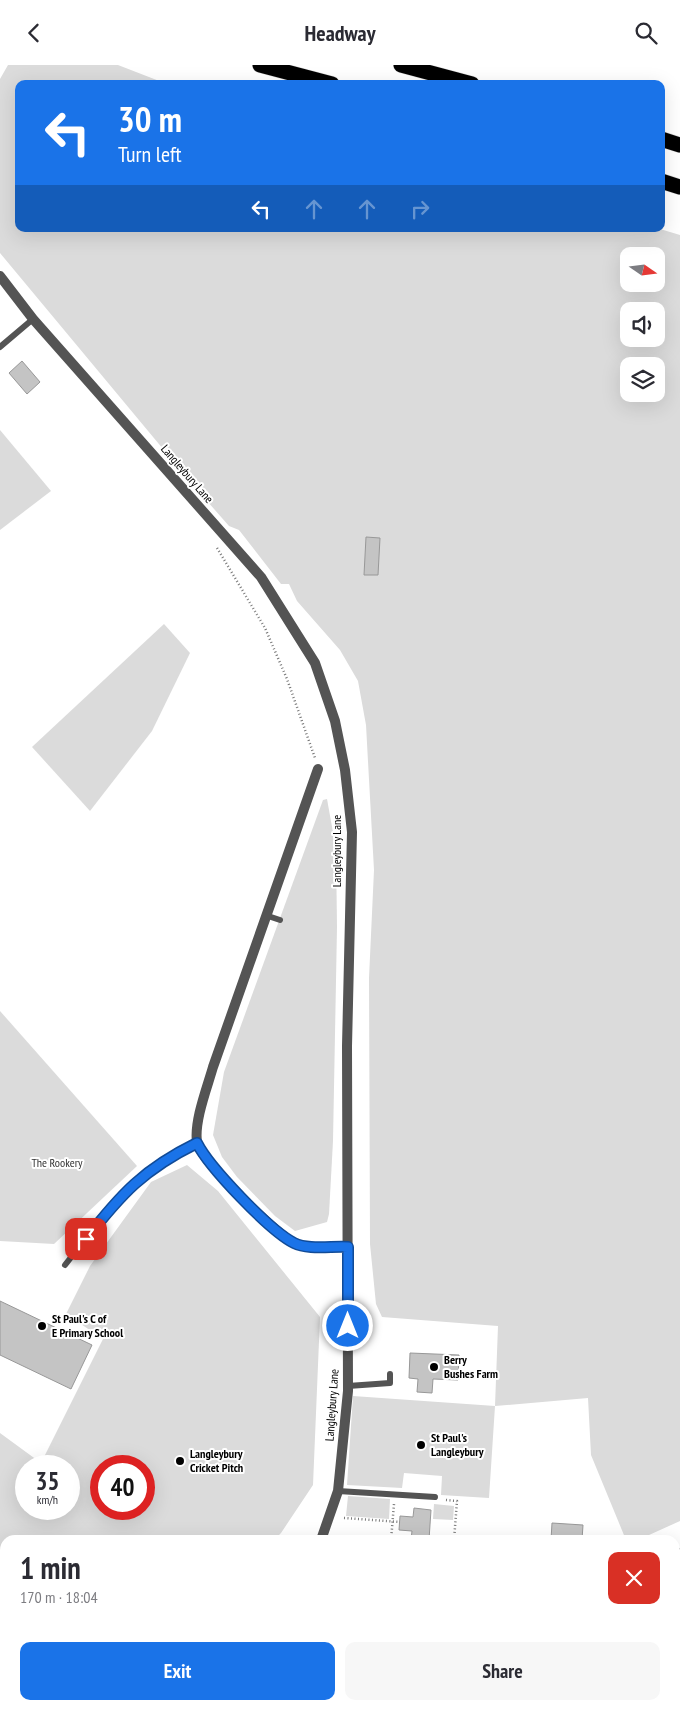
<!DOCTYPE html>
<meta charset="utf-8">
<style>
body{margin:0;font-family:"PT Sans Narrow",sans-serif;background:#f7f7f7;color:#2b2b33;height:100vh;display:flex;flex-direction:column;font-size:19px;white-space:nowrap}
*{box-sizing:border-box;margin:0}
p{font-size:16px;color:#7c7c81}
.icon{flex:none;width:28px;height:28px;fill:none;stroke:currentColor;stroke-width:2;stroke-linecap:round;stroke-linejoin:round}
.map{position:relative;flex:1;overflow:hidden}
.sheet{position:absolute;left:0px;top:1470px;width:680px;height:175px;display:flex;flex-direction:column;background:#fff;border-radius:15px 15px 0 0;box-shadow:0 5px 20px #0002}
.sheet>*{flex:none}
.hud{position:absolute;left:15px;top:15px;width:650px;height:152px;border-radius:10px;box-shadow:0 5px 20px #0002;background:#1a73e8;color:#fff;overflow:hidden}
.needle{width:32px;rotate:104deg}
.controls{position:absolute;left:620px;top:182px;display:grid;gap:10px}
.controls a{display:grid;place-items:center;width:45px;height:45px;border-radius:10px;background:#fff;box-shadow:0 5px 20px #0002;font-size:25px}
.speed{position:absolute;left:15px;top:1390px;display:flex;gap:10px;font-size:25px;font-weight:700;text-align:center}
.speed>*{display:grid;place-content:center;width:65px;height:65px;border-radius:50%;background:#fff;box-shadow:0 5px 20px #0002;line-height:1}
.speed small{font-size:12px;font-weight:400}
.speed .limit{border:8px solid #d22;background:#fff;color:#111}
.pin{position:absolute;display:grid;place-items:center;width:42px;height:42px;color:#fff;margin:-21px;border-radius:10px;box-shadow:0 2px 8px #0006}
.me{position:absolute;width:55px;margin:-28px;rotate:0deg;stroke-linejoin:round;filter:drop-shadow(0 0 4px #0008)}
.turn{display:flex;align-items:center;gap:18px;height:105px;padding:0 20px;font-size:22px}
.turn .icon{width:65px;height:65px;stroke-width:2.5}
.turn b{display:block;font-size:35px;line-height:42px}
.lanes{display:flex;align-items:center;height:48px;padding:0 20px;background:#0003;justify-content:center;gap:25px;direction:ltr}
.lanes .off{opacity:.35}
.round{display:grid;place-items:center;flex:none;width:52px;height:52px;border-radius:10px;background:#f7f7f7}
.summary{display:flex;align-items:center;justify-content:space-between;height:85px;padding:0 20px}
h1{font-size:30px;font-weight:800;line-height:38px}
.cta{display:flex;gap:10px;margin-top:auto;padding:10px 20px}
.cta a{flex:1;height:58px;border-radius:10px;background:#1a73e8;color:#fff;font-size:20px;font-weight:800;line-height:58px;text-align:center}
.cta a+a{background:#f7f7f7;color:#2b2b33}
header{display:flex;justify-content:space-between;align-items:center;height:65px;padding:0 20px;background:#fff;font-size:22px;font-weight:800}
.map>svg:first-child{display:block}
</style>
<header><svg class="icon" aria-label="back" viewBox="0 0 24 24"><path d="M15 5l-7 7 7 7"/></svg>Headway<svg class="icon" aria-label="search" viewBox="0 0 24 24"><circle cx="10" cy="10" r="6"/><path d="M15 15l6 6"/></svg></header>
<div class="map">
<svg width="680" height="1645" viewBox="0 0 680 1645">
<rect width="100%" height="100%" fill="#fff"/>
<!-- green -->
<g fill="#dbdbdb" fill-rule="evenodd">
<path d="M 8,0 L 118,0 L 167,19 L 19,19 L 19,164 L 660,164 L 680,170 L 680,1456 L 638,1475 L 626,1475 L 591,1390 L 588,1333 L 495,1341 L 489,1433 L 441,1430 L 442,1411 L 404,1408 L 402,1423 L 347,1420 L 353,1331 L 495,1341 L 498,1261 L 382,1252 L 376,1239 L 370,1179 L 369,913 L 374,805 L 366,660 L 358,616 L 340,585 L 297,536 L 289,519 L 281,519 L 239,465 L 229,461 L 193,420 L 0,188 L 0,14 ZM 629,191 L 656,191 L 656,219 L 629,219 ZM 629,246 L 656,246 L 656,274 L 629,274 ZM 629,301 L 656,301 L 656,329 L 629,329 Z"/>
<polygon points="0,365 51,426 0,465"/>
<polygon points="164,559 190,588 152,666 90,746 32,682"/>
<polygon points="327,734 336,784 337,862 333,1076 329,1149 327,1157 295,1166 275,1151 237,1112 222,1092 213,1070 224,1007 323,735"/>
<polygon points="0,946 137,1101 54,1179 0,1176"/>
<path d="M 187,1100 L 218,1126 L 320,1252 L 313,1420 L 281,1468 L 274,1475 L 5,1475 L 5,1615 L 0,1615 L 0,1368 L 41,1398 L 103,1274 L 66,1249 L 90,1201 L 151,1117 ZM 26,1401 L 69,1401 L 69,1444 L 26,1444 ZM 101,1401 L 144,1401 L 144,1444 L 101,1444 Z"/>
<polygon points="348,1431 390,1434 389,1454 346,1451"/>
<polygon points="434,1439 454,1441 453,1455 433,1454"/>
</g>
<!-- building -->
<g fill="#c4c4c4" stroke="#989898">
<polygon points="22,296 40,317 27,329 9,308"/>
<polygon points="366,472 380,473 378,510 364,510"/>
<polygon points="0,1236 92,1280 71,1324 0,1290"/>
<polygon points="410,1288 459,1290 458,1315 433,1314 432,1328 417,1327 418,1314 409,1313"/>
<polygon points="414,1443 431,1445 429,1475 411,1475 412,1466 399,1465 400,1451 413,1452"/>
<polygon points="552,1458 583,1460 582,1475 551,1475"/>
</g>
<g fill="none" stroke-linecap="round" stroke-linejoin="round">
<defs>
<g id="trunk">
<polyline points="675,1492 680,1490"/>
<polyline points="675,1521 680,1519"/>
<polyline points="86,1645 139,1640"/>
<polyline points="282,1645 304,1640"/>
<polyline points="330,1645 333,1640"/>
</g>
<g id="motorway">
<polyline points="260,0 332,19"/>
<polyline points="401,0 472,19"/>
<polyline points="661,74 680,80"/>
<polyline points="661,116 680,122"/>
</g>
</defs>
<!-- trunk casing -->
<use href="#trunk" stroke="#dbdbdb" stroke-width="15"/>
<!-- motorway casing -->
<use href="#motorway" stroke="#dbdbdb" stroke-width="16"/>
<!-- path -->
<g stroke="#767676" stroke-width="2.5" stroke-dasharray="1 2.5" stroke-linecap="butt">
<polyline points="217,483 265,563 287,614 315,693"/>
<polyline points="446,1435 457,1436 454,1475"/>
<polyline points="344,1453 400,1457"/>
<polyline points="391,1475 394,1439"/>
</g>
<!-- service -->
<g stroke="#545454" stroke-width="6">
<polyline points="0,282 33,254"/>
<polyline points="268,851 280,855"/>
<polyline points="65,1200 116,1135 139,1112 197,1078"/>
<polyline points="348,1321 390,1318 390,1309"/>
<polyline points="338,1426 435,1432"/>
</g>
<!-- minor -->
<path stroke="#545454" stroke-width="10" d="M 318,704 L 213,1002 C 207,1023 194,1056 197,1077 C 199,1094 277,1170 294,1178 C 309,1185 331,1181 348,1182"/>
<!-- tertiary -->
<polyline stroke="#545454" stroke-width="10" points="0,211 33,254 261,512 315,598 335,656 345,705 352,767 347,981 348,1326 338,1426 321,1475"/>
<!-- trunk -->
<use href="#trunk" stroke="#000" stroke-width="14"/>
<!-- motorway -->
<use href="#motorway" stroke="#000" stroke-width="15"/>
</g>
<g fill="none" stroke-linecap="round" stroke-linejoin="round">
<defs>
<path id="route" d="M 86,1174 C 121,1129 144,1104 197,1078 C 209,1102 269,1165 294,1178 C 308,1185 331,1181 348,1182 L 348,1261"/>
</defs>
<!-- route casing -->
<use href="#route" stroke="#114b97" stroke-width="12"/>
<!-- route -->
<use href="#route" stroke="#1a73e8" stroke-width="9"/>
</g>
<!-- markers -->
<g fill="#000" stroke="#fff" stroke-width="2">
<circle cx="42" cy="1261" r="5"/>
<circle cx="434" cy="1302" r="5"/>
<circle cx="421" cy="1380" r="5"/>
<circle cx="180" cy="1396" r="5"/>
</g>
<g text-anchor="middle" stroke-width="4" stroke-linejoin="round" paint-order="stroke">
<!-- street labels -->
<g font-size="12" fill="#000" stroke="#fff">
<text transform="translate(187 409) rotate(49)" y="4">Langleybury Lane</text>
<text transform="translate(337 786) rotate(-90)" y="4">Langleybury Lane</text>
<text transform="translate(332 1340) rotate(-86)" y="4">Langleybury Lane</text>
</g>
<!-- park labels -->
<g font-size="12" fill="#323232" stroke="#fff">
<text x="57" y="1102">The Rookery</text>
</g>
<!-- poi labels -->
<g font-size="12" font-weight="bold" fill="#000" stroke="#fff" text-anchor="start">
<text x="52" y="1258">St Paul's C of<tspan x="52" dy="14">E Primary School</tspan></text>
<text x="444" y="1299">Berry<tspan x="444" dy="14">Bushes Farm</tspan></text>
<text x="431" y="1377">St Paul's<tspan x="431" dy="14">Langleybury</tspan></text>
<text x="190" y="1393">Langleybury<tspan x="190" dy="14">Cricket Pitch</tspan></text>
</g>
</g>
</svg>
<div class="controls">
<a><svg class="needle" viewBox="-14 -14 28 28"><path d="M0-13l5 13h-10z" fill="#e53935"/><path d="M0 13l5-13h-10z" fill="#7c7c81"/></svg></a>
<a><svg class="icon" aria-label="sound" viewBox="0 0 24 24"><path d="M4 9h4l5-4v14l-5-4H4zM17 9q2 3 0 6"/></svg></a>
<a><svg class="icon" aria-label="layers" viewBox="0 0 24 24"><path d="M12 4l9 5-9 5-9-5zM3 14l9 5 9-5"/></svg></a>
</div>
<div class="speed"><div>35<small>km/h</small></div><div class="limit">40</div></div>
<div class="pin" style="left:86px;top:1174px;background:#d93025"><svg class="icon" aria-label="arrive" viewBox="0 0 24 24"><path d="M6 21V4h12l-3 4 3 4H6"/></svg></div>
<svg class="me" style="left:348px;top:1261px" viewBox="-20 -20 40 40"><circle r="17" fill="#1a73e8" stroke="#fff" stroke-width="3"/><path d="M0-11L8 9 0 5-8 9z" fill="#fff"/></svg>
<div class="hud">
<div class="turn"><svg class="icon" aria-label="left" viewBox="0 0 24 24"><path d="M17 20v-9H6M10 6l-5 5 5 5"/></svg><div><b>30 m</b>Turn left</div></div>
<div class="lanes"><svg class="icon" aria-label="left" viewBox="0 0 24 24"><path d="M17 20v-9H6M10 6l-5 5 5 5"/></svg><svg class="icon off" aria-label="ahead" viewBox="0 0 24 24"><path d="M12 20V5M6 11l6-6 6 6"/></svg><svg class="icon off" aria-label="ahead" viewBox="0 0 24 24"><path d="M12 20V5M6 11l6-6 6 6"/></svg><svg class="icon off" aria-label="right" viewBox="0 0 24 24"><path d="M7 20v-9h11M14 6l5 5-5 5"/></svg></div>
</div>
<section class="sheet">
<div class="summary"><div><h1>1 min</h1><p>170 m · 18:04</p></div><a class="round" style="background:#d93025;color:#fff"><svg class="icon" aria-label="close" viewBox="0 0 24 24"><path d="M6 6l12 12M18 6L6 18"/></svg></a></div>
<div class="cta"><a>Exit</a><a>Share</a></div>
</section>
</div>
